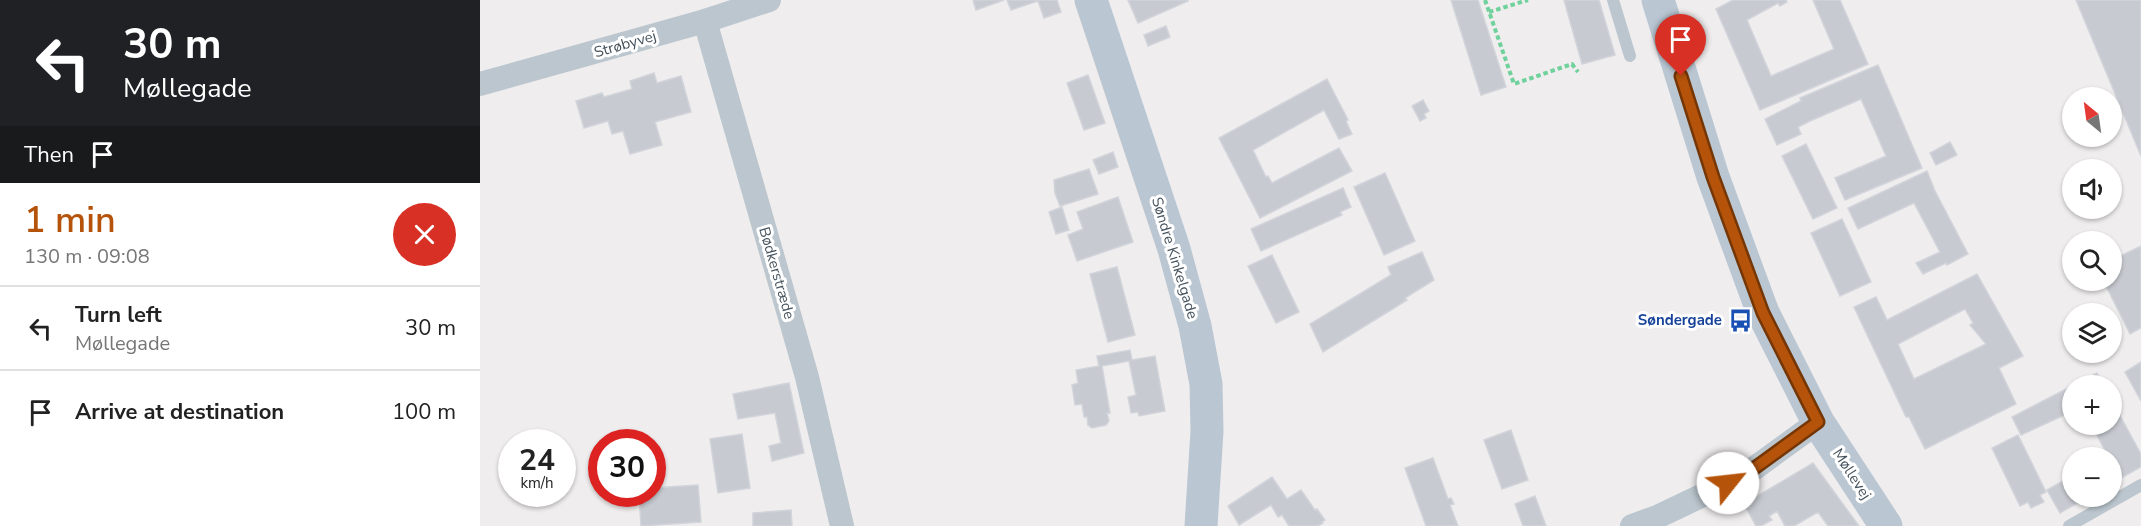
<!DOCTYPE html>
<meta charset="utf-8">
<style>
body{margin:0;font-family:"Nunito Sans",sans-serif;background:#f6f6f6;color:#222;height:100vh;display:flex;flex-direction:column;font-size:22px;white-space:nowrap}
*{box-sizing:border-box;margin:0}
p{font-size:20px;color:#767676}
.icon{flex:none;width:33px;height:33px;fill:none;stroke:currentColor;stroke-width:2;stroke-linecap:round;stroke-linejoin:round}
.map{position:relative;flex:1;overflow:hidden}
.sheet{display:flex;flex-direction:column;background:#fff;width:480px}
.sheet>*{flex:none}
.top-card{background:#202124;color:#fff;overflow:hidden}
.needle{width:39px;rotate:331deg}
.fabs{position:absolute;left:1582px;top:87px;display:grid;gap:12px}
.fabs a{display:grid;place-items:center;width:60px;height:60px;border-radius:50%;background:#fff;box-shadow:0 2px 4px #0004;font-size:30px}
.speed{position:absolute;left:18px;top:429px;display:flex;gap:12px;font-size:30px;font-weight:700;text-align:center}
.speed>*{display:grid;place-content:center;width:78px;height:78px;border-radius:50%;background:#fff;box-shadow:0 2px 4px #0004;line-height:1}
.speed small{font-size:15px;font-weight:400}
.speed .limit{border:9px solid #d22;background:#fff;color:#111}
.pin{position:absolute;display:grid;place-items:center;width:51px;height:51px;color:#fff;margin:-62px -26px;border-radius:50% 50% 50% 0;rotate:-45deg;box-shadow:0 0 6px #0007}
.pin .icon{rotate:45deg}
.me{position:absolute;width:66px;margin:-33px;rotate:61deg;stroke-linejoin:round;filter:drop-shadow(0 0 4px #0008)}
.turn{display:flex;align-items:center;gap:21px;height:126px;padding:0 24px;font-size:27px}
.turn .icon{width:78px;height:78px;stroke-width:2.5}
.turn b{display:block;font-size:42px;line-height:51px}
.then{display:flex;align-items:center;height:57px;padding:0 24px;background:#0003;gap:12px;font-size:22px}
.round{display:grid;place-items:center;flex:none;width:63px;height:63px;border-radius:32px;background:#f6f6f6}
.summary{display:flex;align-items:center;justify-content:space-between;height:102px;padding:0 24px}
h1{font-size:36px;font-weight:600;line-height:45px;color:#b45309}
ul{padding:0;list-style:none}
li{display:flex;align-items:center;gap:18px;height:84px;padding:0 24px;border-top:2px solid #e0e0e0}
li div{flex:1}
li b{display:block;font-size:22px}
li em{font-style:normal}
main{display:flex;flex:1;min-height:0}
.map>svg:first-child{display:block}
</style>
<main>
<section class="sheet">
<div class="top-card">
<div class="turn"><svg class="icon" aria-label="left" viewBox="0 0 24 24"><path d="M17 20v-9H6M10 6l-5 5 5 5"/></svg><div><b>30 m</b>Møllegade</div></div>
<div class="then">Then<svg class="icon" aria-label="arrive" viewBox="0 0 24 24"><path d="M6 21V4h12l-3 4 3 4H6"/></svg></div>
</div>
<div class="summary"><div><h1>1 min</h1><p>130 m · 09:08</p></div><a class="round" style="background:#d93025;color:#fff"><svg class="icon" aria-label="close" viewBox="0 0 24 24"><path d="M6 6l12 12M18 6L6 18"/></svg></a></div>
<ul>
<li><svg class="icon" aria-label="left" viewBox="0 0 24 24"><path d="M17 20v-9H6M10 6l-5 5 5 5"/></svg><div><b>Turn left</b><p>Møllegade</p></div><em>30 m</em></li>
<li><svg class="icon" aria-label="arrive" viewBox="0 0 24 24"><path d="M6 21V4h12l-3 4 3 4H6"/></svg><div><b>Arrive at destination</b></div><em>100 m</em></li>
</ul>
</section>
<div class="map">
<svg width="1661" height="526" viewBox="0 0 1661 526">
<rect width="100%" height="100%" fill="#f0edee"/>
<!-- building -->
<g fill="#c7cbd1" stroke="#d1d4da" stroke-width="1.5" fill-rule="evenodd">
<polygon points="493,0 524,0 496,10"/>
<polygon points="527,0 577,0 581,12 564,18 558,1 531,10"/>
<polygon points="648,0 708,0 708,1 658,23"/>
<polygon points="971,0 998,0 1026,87 1001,95"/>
<polygon points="1084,0 1119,0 1135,55 1102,64"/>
<polygon points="1253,0 1306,0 1307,2 1300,6 1298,3 1267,20 1291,76 1354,49 1333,0 1360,0 1388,64 1280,110 1236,9"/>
<polygon points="1596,0 1661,0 1661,156"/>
<polygon points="686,26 690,37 668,46 664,35"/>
<polygon points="1398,65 1442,168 1365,200 1355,178 1406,156 1381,99 1330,121 1318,127 1321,134 1297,145 1285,119 1321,101 1320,98"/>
<polygon points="174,73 177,83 201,76 211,112 175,122 182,145 150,154 143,131 132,134 128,121 104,128 96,101 122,93 124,97 152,89 150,81"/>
<polygon points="608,75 625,123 604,130 587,83"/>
<polygon points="847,79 868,120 866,121 872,134 859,139 844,110 773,150 786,177 788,176 792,183 859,148 872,171 780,218 739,138"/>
<polygon points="943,100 949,111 944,114 946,118 940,121 932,106"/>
<polygon points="1470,142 1477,155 1456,165 1450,153"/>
<polygon points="1326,144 1357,208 1333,219 1302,156"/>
<polygon points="633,152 638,167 619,174 613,160"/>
<polygon points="609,169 618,194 580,206 575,193 574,180"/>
<polygon points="1447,171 1455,191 1488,254 1467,265 1466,263 1443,274 1436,263 1460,252 1434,203 1378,229 1368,208"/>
<polygon points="905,173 935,241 904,255 874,187"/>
<polygon points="863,188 871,207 860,212 862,215 781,251 771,229"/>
<polygon points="638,197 653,242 597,261 588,235 603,229 597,212"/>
<polygon points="582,207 589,230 576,234 569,212"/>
<polygon points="1362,219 1391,282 1360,296 1331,233"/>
<polygon points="1661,246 1661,328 1650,334 1623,280 1632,280 1632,260"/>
<polygon points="942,252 954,280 925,298 927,300 843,352 830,324 911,275 908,267"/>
<polygon points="792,255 819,312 796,323 768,266"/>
<polygon points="637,267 655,335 628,342 610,274"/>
<path d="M 1497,274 L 1543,356 L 1519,368 L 1536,404 L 1445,449 L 1429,417 L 1426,417 L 1374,307 L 1396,297 L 1407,320 ZM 1485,309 L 1493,323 L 1490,325 L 1506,344 L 1434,379 L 1418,344 Z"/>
<polygon points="650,350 652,360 675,356 685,411 659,416 658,412 651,413 648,397 656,395 649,361 622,366 630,413 627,413 629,421 626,425 612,428 608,425 607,417 604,417 602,404 595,405 592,385 598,383 596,370 619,366 617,356"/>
<polygon points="1661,362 1661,401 1645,372"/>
<polygon points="1617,373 1624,386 1593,386 1593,411 1541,435 1532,417"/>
<polygon points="309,383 324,453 292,461 289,446 301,443 295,413 258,419 253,394"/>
<polygon points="1632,401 1661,454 1661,467 1641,478 1632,463 1632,458 1629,458 1611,424 1632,424"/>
<polygon points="1031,430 1048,480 1022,489 1004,440"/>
<polygon points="262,434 270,488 238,493 230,439"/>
<polygon points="1538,435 1566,492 1560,495 1564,502 1551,508 1548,502 1540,506 1512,448"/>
<polygon points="953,458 968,499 971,498 974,504 970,505 978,526 946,526 925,468"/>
<polygon points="1333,463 1379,526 1348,526 1338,512 1314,526 1305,526 1297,511 1289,516 1292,520 1281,526 1276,526 1264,504"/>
<polygon points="1593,475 1593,496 1608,497 1580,513 1567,490"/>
<polygon points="792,477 807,499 821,490 835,510 837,509 845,520 842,522 843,523 838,526 809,526 802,515 798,517 791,505 759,525 748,506"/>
<polygon points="218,485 221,522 161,526 159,494 172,494 172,488"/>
<polygon points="1055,496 1066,526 1043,526 1035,504"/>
<polygon points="311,510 312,526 273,526 273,513"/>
</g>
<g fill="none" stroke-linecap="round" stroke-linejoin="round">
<!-- path -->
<g stroke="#6fd19b" stroke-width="4" stroke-dasharray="4.5 3" stroke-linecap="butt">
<polyline points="1005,0 1034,84 1092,64 1098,72"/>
<polyline points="1009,12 1048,0"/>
</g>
<!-- lane -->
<g stroke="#bbc6ce" stroke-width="12">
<polyline points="1133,0 1150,56"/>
<polyline points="1589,526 1661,485"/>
</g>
<!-- street -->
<g stroke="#bbc6ce" stroke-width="24">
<polyline points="225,21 327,377 362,526"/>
<polyline points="0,84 225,21 289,0"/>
<polyline points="1152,526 1177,517 1265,475 1338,422"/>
</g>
<!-- secondary -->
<g stroke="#bac7d3" stroke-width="33">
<polyline points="611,0 694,249 715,326 726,384 727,431 721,526"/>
<polyline points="1178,0 1233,177 1283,313 1338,422 1406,526"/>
</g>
</g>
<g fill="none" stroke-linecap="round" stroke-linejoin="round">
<defs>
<polyline id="route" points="1201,76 1233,177 1283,313 1338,422 1265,475 1248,483"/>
</defs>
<!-- route casing -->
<use href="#route" stroke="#753606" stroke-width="15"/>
<!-- route -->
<use href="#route" stroke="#b45309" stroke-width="10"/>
</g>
<!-- icons -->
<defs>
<symbol id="bus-bare" viewBox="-9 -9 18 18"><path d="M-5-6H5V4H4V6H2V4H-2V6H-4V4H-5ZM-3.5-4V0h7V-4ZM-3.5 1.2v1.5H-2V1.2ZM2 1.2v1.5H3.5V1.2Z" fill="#1a4fb4" stroke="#fff" stroke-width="2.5" paint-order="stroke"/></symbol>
</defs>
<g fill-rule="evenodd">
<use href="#bus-bare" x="1244" y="304" width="33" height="33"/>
</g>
<g text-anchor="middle" stroke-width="6" stroke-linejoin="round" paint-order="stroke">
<!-- street labels -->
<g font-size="15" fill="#45525c" stroke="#fff">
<text transform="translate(145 44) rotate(-16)" y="5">Strøbyvej</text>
<text transform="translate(695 258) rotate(73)" y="5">Søndre Kinkelgade</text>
<text transform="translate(297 273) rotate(74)" y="5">Bødkerstræde</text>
<text transform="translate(1372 474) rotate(57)" y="5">Møllevej</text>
</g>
<!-- transit labels -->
<g font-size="15" font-weight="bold" fill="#164399" stroke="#fff" text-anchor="end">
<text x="1242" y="325">Søndergade</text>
</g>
</g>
</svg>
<div class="fabs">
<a><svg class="needle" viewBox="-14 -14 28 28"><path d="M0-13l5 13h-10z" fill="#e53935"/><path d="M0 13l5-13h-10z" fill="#767676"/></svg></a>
<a><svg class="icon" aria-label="sound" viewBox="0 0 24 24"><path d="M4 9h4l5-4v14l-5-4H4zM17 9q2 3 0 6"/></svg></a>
<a><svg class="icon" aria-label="search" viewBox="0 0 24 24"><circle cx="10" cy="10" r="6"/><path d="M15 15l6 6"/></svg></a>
<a><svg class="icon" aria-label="layers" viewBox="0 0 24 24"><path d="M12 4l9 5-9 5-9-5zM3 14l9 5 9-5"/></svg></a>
<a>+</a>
<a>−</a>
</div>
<div class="speed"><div>24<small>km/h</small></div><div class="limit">30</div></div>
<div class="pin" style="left:1201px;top:76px;background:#d93025"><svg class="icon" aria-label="arrive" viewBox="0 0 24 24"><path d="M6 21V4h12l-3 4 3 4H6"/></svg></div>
<svg class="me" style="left:1248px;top:483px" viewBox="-20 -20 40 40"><circle r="19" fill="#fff"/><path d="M0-13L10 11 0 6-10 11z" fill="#b45309"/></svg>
</div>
</main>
